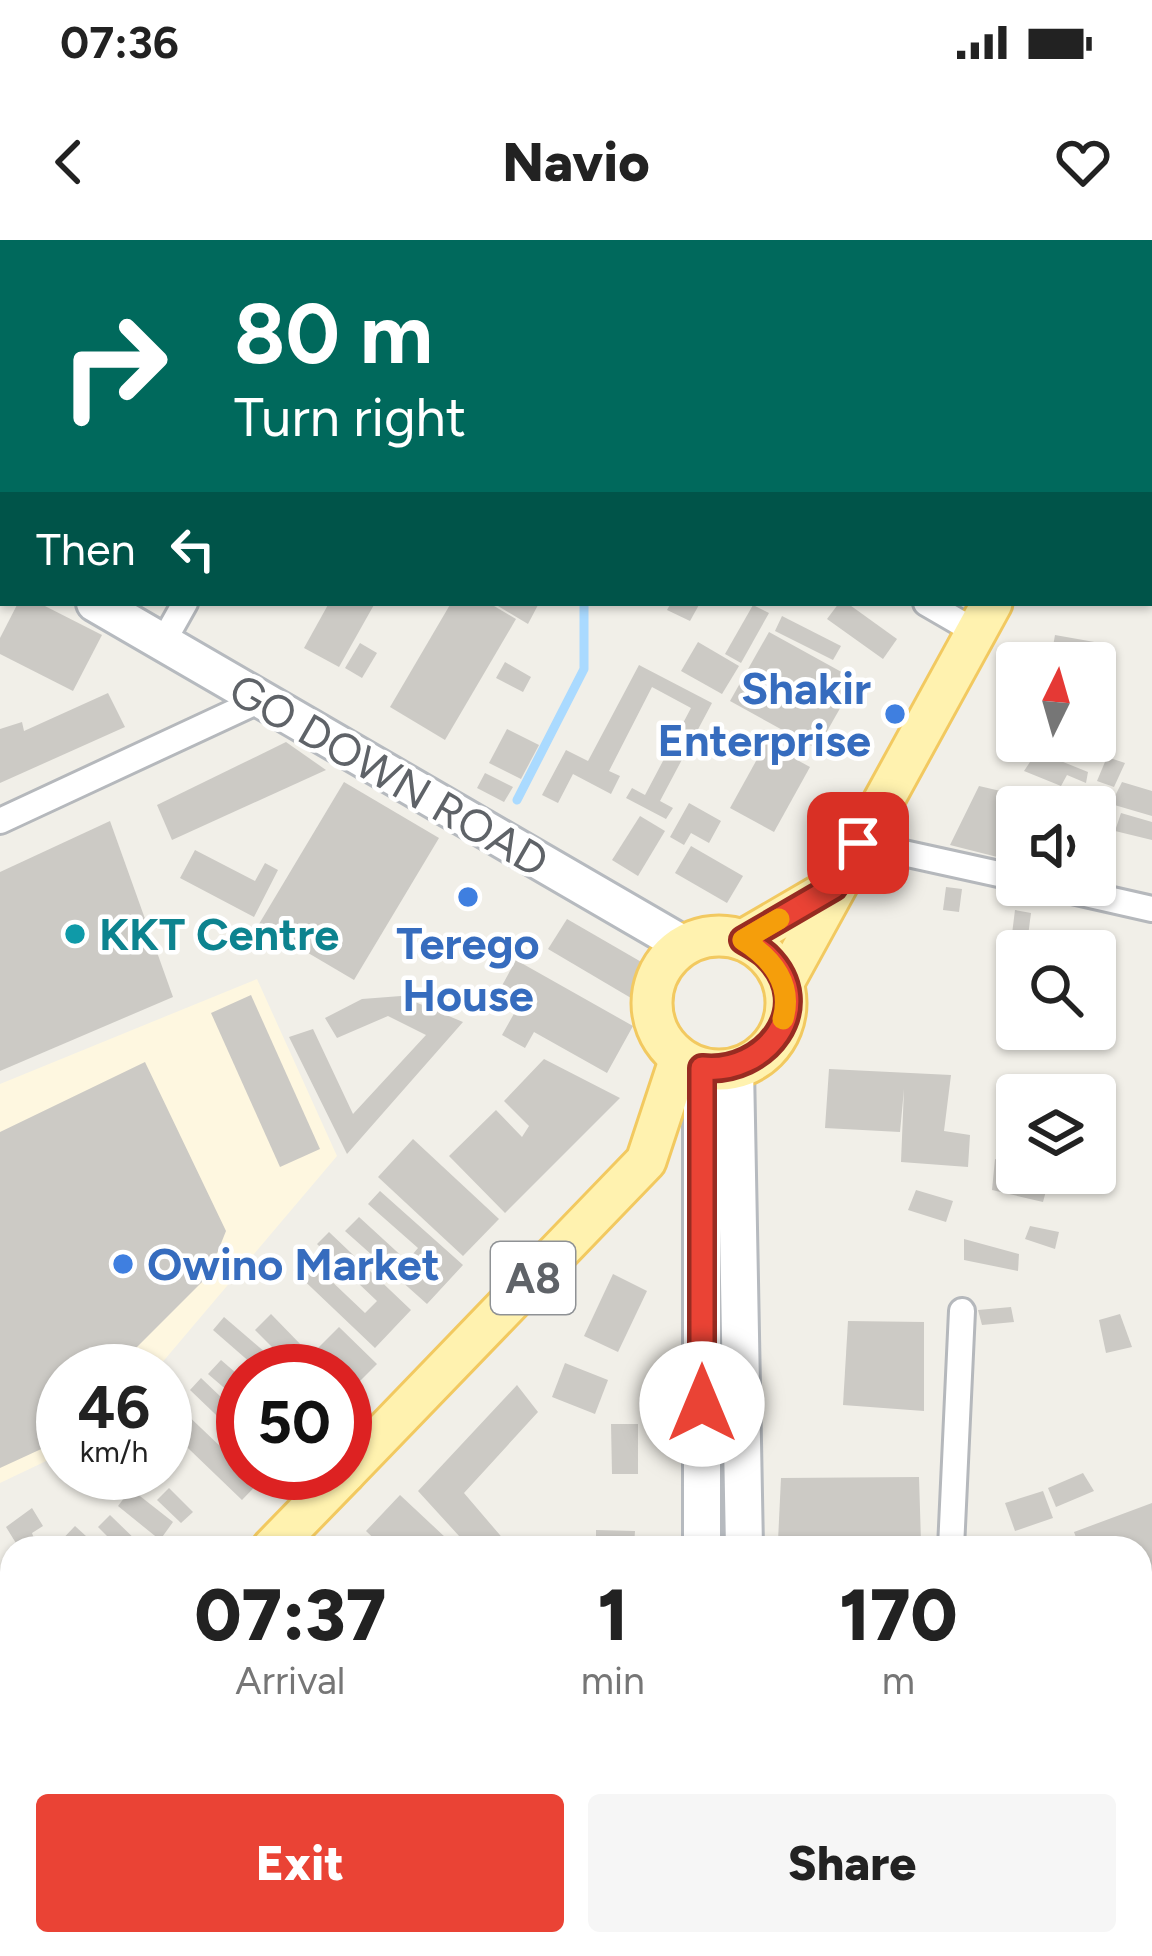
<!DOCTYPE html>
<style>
body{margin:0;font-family:Figtree,sans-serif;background:#f6f6f6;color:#222;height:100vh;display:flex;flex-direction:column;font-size:45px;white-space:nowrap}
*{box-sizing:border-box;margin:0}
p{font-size:39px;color:#767676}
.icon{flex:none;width:66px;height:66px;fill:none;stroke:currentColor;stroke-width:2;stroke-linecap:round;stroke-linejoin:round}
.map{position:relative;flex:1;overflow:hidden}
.side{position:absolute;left:0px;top:1296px;width:1152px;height:420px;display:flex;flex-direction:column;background:#fff;border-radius:36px 36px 0 0;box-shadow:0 3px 9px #0004}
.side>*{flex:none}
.banner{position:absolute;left:0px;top:0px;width:1152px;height:366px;box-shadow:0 3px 9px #0004;background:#00695c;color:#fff;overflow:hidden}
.needle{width:78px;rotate:5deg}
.tools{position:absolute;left:996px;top:402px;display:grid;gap:24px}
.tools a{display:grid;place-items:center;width:120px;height:120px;border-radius:12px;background:#fff;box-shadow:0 3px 9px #0004;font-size:60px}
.speed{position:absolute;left:36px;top:1104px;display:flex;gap:24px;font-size:60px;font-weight:700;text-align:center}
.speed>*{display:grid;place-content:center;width:156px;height:156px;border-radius:50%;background:#fff;box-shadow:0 3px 9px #0004;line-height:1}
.speed small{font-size:30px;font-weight:400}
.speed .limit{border:18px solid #d22;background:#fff;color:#111}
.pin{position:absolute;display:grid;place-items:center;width:102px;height:102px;color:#fff;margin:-51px;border-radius:24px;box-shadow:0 6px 18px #0006}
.me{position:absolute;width:132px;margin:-66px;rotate:0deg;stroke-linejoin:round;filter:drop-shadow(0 0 9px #0008)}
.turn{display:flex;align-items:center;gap:42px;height:252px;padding:0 36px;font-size:54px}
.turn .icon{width:156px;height:156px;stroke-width:2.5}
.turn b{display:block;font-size:84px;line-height:102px}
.then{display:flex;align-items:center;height:114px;padding:0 36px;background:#0003;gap:24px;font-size:45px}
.eta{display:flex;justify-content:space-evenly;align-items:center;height:204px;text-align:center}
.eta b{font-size:72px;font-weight:800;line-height:84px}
.primary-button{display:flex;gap:24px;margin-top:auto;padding:24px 36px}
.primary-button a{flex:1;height:138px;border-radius:12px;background:#ea4335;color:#fff;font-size:48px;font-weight:800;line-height:138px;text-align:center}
.primary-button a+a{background:#f6f6f6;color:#222}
.status{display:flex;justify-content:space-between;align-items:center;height:84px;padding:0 60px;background:#fff;direction:ltr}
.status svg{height:33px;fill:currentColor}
header{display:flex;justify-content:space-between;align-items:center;height:156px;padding:0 36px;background:#fff;font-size:54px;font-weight:800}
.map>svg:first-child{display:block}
</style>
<div class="status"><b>07:36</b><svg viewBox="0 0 49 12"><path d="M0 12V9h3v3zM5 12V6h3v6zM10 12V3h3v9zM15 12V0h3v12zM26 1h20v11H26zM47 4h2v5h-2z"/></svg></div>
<header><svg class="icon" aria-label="back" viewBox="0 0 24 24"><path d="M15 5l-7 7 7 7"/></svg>Navio<svg class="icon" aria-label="heart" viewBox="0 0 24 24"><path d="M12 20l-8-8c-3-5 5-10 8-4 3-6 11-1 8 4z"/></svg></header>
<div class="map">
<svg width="1152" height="1716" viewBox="0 0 1152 1716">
<rect width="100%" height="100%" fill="#f1efe8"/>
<!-- commercial -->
<polygon fill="#fef7e0" points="257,739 337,916 155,1131 63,1131 63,1213 0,1243 0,844"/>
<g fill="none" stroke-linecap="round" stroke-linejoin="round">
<!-- stream -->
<g stroke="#aadaff" stroke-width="9">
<polyline points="568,0 569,3"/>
<polyline points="517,560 584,429 584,363"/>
</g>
</g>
<!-- building -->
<g fill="#cccac5">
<polygon points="18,363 39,363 102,395 73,451 0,414 0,398"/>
<polygon points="329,363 375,363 339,427 304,408"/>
<polygon points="451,363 489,363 516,379 445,500 390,467"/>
<polygon points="493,363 534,363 538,365 528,384"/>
<polygon points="671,363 700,363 690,381 667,370"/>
<polygon points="839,363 847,363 897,399 883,419 827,379"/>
<polygon points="753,365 769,373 741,423 725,414"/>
<polygon points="782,376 841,406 833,420 775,391"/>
<polygon points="769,392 856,440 817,509 730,461"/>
<polygon points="1055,395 1100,403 1096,423 1050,423"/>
<polygon points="698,402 739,426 722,454 681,431"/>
<polygon points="360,403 377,413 362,438 345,428"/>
<polygon points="505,422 531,437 523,452 496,438"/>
<polygon points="639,425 712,463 660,561 673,568 666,579 626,558 632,548 645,555 691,468 652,447 609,531 620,536 611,554 573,534 558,563 542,555 566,510 588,521"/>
<polygon points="108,453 125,487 0,543 0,489 22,482 24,491"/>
<polygon points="507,489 539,505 521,539 489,523"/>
<polygon points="286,502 326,530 172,600 157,565"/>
<polygon points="766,503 810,527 774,592 730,568"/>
<polygon points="1021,505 1088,532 1086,543 1067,535 1061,546 1024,531 1030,522 1017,514"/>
<polygon points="1107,517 1125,523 1114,547 1097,541"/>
<polygon points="485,533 513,547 504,562 477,548"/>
<polygon points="344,542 439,598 354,740 259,684"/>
<polygon points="1122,542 1152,551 1152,576 1111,564"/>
<polygon points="979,546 1061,565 1017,567 1017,622 950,605"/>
<polygon points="689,563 721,581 709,603 691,593 684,605 670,597"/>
<polygon points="1095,573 1114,578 1097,647 1095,647"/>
<polygon points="1121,573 1152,582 1152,600 1115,591"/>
<polygon points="640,576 665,591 638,636 612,620"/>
<polygon points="110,581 173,757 0,831 0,632"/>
<polygon points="691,606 743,636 727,663 675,633"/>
<polygon points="195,610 255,641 265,623 278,630 254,677 180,638"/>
<polygon points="946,647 962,649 959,672 943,670"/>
<polygon points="1015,670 1031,673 1028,696 1012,694"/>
<polygon points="567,679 650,727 631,758 548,709"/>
<polygon points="516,720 633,786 607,833 534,792 525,808 502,795 520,763 499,751"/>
<polygon points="251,755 320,909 280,927 211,773"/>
<polygon points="401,756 463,782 347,914 289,797 313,789 353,874 426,795 388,776 337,798 325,778 362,759"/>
<polygon points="544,819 620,858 505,973 449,916 496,870 522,897 529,886 504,861"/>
<polygon points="145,822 226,991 208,1036 113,1131 63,1131 63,1199 0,1228 0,892"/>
<polygon points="829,829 951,835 944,891 970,895 968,927 901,922 904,849 900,892 825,888"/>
<polygon points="413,899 499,979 463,1016 378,937"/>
<polygon points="995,919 1017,926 1017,933 1050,936 1043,962 992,950"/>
<polygon points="916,950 953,961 946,982 908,970"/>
<polygon points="380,951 463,1025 427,1064 345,991 359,977 407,1021 418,1008 368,964"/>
<polygon points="1030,986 1059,992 1055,1009 1025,999"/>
<polygon points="329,992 411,1070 375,1108 293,1030 306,1017 365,1073 377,1061 317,1004"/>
<polygon points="964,999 1019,1014 1018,1031 964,1020"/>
<polygon points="613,1034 647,1051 618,1112 584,1096"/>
<polygon points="1011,1067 1014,1082 982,1085 978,1070"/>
<polygon points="271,1074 304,1108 289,1124 255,1090"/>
<polygon points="1120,1074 1132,1107 1106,1113 1099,1080"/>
<polygon points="224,1077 287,1131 260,1131 213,1090"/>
<polygon points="848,1081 924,1082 924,1171 843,1165"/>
<polygon points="339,1087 377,1124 345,1156 345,1131 295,1131"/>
<polygon points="221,1120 243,1139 243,1164 208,1134"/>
<polygon points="565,1123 608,1140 595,1174 552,1157"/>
<polygon points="201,1138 243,1178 243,1233 268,1233 242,1260 165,1186 180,1168 222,1208 236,1194 190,1150"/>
<polygon points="517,1145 538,1172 464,1253 511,1308 470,1308 418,1251"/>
<polygon points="611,1184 638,1184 638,1234 612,1234"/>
<polygon points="1083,1233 1094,1251 1056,1267 1048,1248"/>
<polygon points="919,1237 921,1302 778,1301 781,1238"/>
<polygon points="169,1248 193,1272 181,1283 157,1260"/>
<polygon points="131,1249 173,1282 160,1300 118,1266"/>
<polygon points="1043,1251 1053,1278 1015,1291 1005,1263"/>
<polygon points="400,1255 446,1298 437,1308 384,1308 366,1291"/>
<polygon points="1152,1263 1152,1412 1140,1417 1140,1308 1080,1308 1074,1292"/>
<polygon points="32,1268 43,1286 32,1293 36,1304 19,1308 6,1287"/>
<polygon points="110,1275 144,1308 119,1308 98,1287"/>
<polygon points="75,1286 99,1308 54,1308"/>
<polygon points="596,1290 635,1291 634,1308 596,1308"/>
<polygon points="12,1640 12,1704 210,1704 188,1716 0,1716 0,1651"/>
<polygon points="1140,1686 1152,1696 1152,1716 1104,1716 1112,1704 1140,1704"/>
<rect x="494" y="1704" width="33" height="12"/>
<rect x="597" y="1704" width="36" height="12"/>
</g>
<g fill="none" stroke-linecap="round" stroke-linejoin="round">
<defs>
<g id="street">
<polyline points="331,0 334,3"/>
<polyline points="657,3 658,0"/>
<polyline points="0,29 3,31"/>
<polyline points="926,363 976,392"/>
<polyline points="162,404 185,363"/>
<polyline points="0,581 258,461"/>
<polyline points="858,603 1017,638"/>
<polyline points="1046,645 1152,669"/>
<polyline points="951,1308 962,1071"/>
<polyline points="1140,1446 1152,1441"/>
<polyline points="0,1549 12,1576"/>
<polyline points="1140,1670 1152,1682"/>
</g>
<g id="secondary">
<polyline points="0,305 3,307"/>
<polyline points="95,363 684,705"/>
<polyline points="735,828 744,1308"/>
<polyline points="702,1308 702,828"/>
<polyline points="699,1716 699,1704"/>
<polyline points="747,1716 747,1704"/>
</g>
<g id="primary">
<polyline points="1128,3 1129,0"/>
<circle cx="719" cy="763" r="67"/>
<polyline points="743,700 834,647"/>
<polyline points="784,742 992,363"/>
<polyline points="345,1233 646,921 680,818"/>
<polyline points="272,1308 345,1233"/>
<polyline points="0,1590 12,1578"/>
</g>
</defs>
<!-- street casing -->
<use href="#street" stroke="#b5b8bc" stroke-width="30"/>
<!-- secondary casing -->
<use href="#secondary" stroke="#b6babf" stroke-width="42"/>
<!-- primary casing -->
<use href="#primary" stroke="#f2c960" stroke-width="45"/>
<!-- street -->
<use href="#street" stroke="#fff" stroke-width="24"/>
<!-- secondary -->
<use href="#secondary" stroke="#fff" stroke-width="36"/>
<!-- primary -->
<use href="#primary" stroke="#fff2af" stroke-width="39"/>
</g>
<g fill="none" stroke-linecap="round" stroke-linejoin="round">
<defs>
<path id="route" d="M 702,1164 L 702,828 C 765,835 819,767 767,716 C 761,710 751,705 743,700 L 834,647 L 858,603"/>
</defs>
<!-- route casing -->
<use href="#route" stroke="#982c22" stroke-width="30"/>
<!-- route -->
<use href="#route" stroke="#ea4335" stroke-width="21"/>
<!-- slow -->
<path stroke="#f59e0b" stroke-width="21" d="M 779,679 L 743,700 C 771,718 793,743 783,779"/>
</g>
<!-- markers -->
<g fill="#3f7fe0" stroke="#fff" stroke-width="4.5">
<circle cx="895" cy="474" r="12"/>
<circle cx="468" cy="657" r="12"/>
<circle cx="123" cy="1024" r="12"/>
</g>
<circle fill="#0f9aa8" stroke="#fff" stroke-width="4.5" cx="75" cy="694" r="12"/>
<g text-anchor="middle" stroke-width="9" stroke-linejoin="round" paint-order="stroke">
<!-- shield labels -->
<rect fill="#fff" stroke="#8f9295" stroke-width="3" x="491" y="1002" width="84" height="72" rx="9"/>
<g font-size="42" font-weight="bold" fill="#5f6368">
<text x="533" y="1053">A8</text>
</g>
<!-- shop labels -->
<g font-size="45" font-weight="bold" fill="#366cbe" stroke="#fff" text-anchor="end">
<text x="871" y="464">Shakir<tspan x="871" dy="52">Enterprise</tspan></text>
<text x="468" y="719" text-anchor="middle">Terego<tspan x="468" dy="52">House</tspan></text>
<text x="147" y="1040" text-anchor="start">Owino Market</text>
</g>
<!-- street labels -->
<g font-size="45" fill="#5f6368" stroke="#fff">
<text transform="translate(389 535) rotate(30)" y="16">GO DOWN ROAD</text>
</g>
<!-- culture labels -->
<g font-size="45" font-weight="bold" fill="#0d838f" stroke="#fff" text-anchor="start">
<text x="99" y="710">KKT Centre</text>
</g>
</g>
</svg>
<div class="tools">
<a><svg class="needle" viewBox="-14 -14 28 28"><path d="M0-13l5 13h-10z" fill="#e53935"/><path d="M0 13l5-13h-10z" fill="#767676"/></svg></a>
<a><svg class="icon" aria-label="sound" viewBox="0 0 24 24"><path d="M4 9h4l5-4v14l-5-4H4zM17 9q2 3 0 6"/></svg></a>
<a><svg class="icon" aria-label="search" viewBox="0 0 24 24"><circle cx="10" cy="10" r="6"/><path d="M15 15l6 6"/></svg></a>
<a><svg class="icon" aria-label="layers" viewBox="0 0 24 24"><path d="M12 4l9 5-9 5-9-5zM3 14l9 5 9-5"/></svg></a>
</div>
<div class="speed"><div>46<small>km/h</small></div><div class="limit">50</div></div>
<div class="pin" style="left:858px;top:603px;background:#d93025"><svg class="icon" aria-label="arrive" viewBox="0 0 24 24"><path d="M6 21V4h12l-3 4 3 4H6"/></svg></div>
<svg class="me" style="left:702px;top:1164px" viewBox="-20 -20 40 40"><circle r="19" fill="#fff"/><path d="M0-13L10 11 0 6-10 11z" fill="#ea4335"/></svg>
<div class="banner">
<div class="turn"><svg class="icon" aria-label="right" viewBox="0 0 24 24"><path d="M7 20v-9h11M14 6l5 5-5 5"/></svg><div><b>80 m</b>Turn right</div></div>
<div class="then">Then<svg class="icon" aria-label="left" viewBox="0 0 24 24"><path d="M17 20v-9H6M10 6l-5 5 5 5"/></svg></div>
</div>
<section class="side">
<div class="eta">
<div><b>07:37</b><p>Arrival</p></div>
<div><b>1</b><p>min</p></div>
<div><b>170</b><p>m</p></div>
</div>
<div class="primary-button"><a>Exit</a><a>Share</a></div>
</section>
</div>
